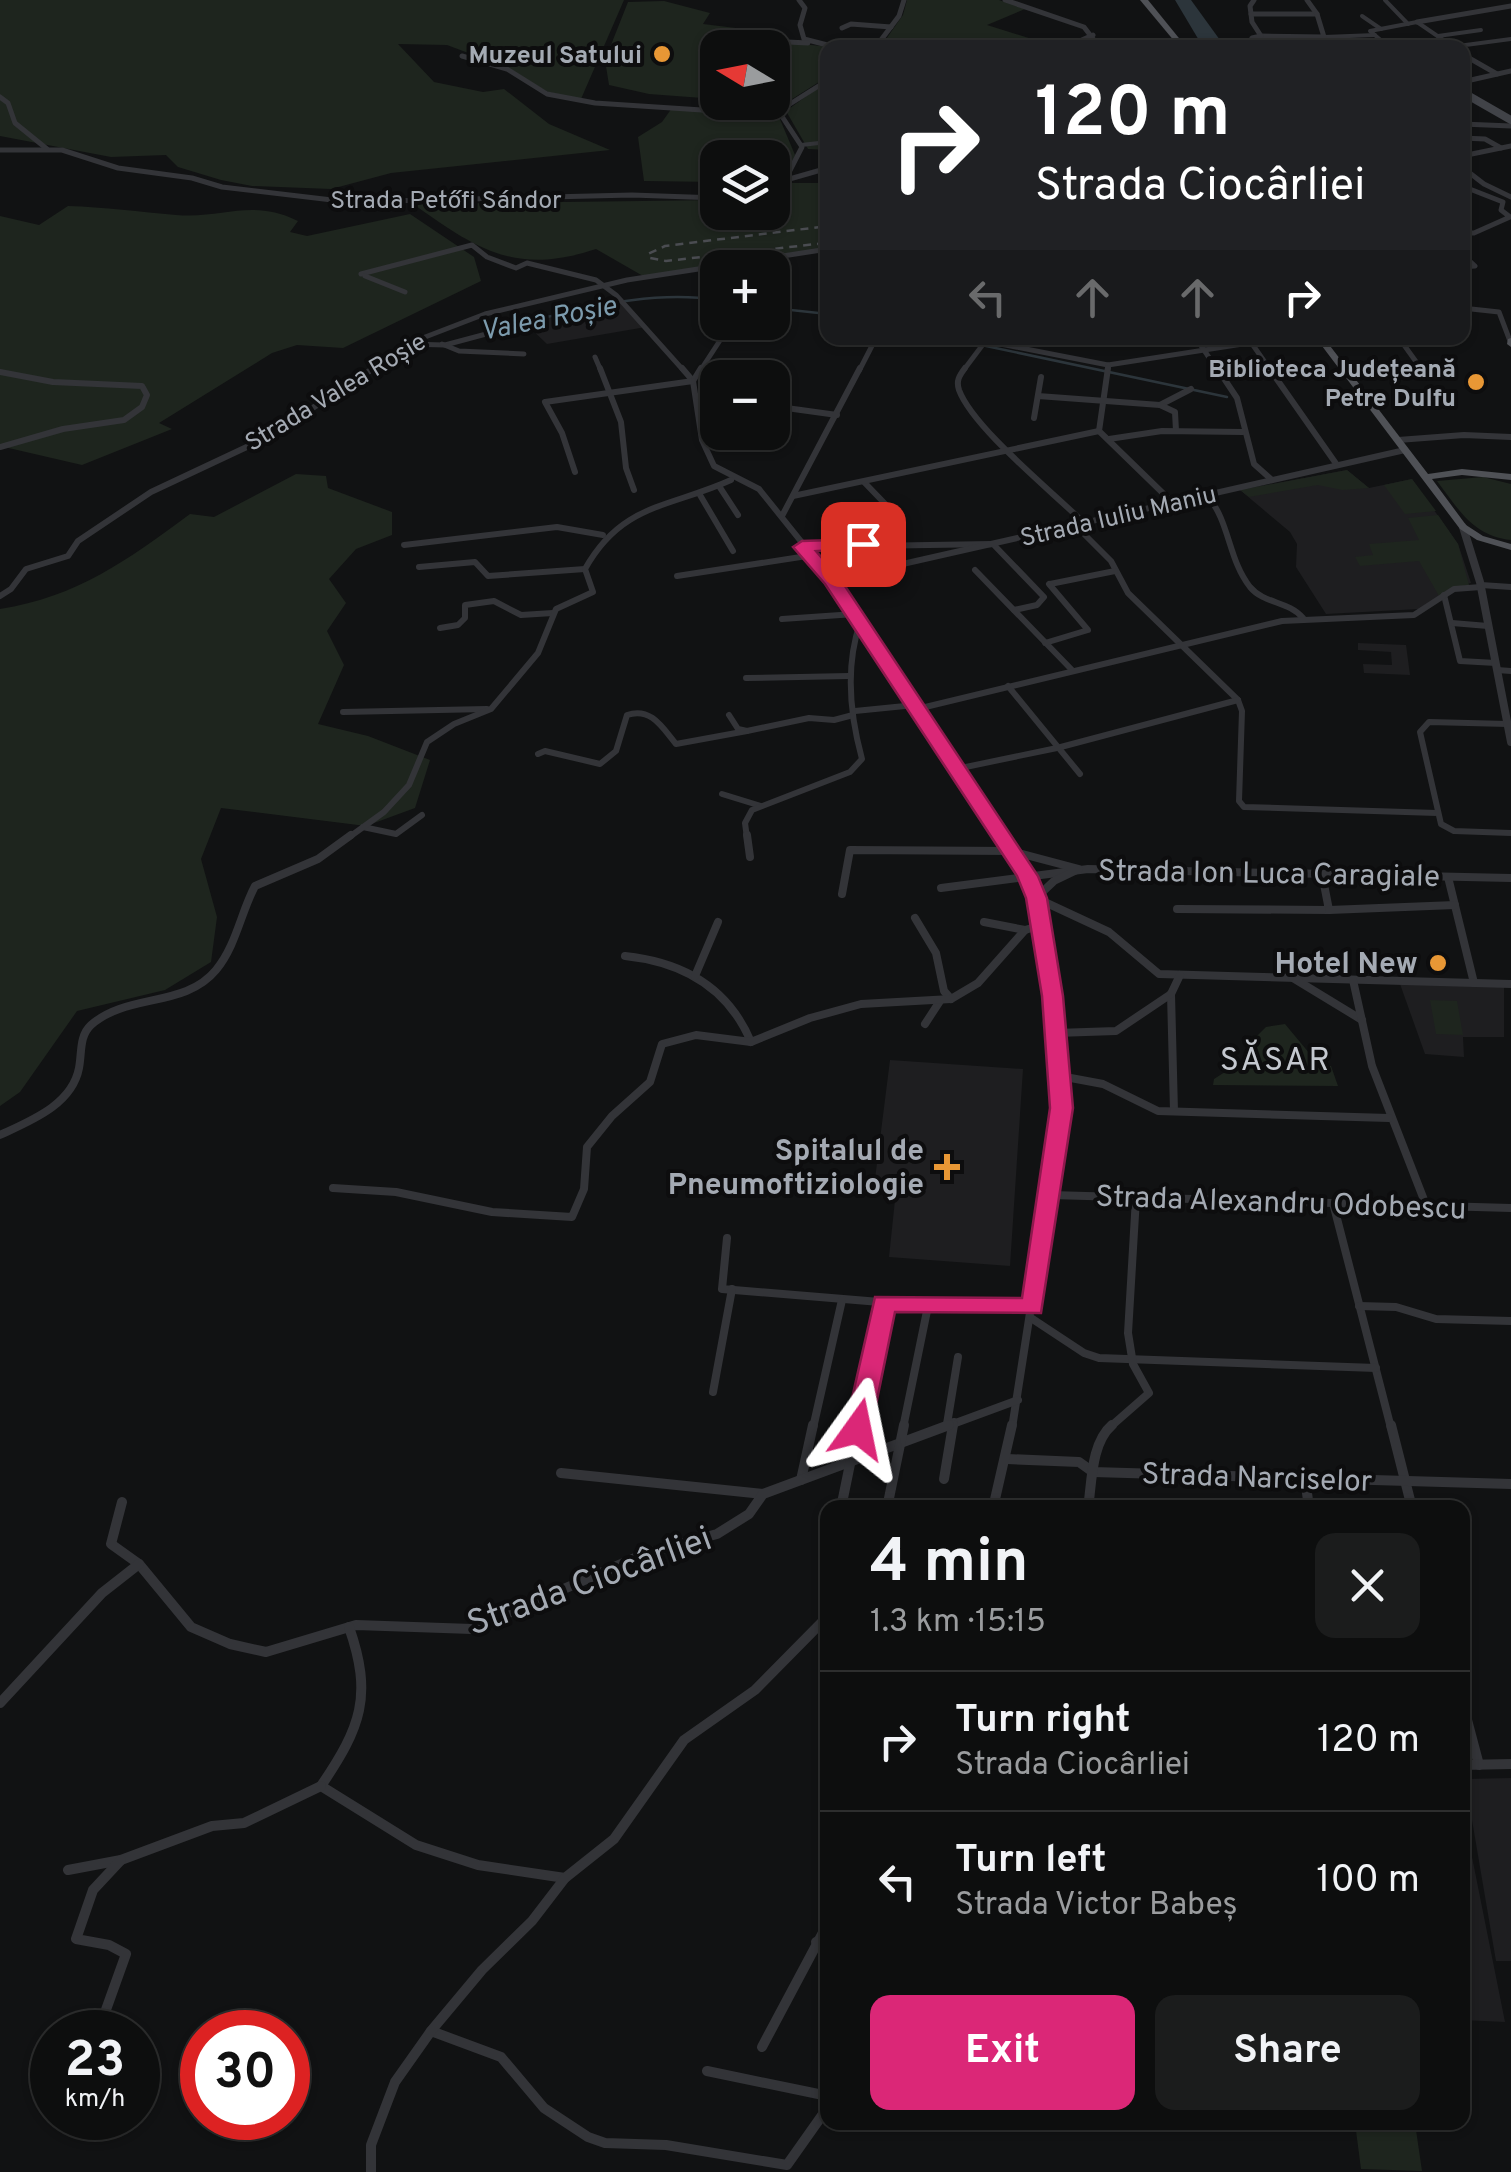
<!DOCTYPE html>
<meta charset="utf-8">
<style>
body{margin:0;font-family:Overpass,sans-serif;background:#1b1c1c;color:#f1f3f6;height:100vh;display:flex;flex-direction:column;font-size:38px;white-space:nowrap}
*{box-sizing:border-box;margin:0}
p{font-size:32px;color:#9a9c9e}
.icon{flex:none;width:55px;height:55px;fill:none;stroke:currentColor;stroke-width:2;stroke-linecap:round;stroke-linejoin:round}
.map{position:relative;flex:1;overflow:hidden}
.drawer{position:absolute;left:820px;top:1500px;width:650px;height:630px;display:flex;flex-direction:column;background:#0d0e0e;border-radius:20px;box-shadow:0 2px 8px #0004,0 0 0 2px #2d2e2e}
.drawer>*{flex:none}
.banner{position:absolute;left:820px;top:40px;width:650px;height:305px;border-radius:20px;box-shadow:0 2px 8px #0004,0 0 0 2px #2d2e2e;background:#202124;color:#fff;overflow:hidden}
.needle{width:65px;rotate:280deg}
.buttons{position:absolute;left:700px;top:30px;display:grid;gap:20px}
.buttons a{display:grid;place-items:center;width:90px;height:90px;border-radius:20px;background:#0d0e0e;box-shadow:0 2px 8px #0004,0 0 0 2px #2d2e2e;font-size:50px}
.speed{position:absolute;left:30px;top:2010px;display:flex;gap:20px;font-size:50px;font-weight:700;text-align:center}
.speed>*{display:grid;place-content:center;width:130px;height:130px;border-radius:50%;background:#0d0e0e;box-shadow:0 2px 8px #0004,0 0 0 2px #2d2e2e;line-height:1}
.speed small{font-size:25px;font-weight:400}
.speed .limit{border:15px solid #d22;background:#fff;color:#111}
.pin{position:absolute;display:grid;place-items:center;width:85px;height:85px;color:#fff;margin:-42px;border-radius:20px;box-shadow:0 5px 15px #0006}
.me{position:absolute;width:110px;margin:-55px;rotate:12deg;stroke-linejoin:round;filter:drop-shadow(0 0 8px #0008)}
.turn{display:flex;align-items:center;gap:35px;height:210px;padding:0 50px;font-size:45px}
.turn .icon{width:130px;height:130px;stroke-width:2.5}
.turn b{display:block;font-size:70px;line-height:85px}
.lanes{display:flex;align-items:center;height:95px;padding:0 50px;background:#0003;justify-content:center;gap:50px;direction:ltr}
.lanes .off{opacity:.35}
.round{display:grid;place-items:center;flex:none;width:105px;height:105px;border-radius:20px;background:#1b1c1c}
.headline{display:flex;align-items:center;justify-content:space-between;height:170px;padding:0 50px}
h1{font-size:60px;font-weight:700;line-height:75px}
.action{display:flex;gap:20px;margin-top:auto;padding:20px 50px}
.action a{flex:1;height:115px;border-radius:20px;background:#db2777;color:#fff;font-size:40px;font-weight:700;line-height:115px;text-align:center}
.action a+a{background:#1b1c1c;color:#f1f3f6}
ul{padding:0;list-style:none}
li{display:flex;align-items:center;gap:30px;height:140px;padding:0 50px;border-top:2px solid #2d2e2e}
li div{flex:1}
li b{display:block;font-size:38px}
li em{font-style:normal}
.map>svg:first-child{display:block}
</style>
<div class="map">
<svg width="1511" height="2172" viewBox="0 0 1511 2172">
<rect width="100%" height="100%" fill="#111213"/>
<!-- built -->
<g fill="#1e1e20">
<polygon points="623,302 646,327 547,344 525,323"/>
<polygon points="1347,470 1369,488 1412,479 1458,544 1471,583 1453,587 1419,609 1326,614 1296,567 1297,544 1290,532 1240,490"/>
<polygon points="1358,643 1406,645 1410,675 1364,673 1363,664 1392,665 1391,652 1358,650"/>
<polygon points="1400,984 1504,986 1504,1037 1463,1037 1464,1057 1425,1054"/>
<polygon points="890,1060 1023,1069 1010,1266 889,1257 897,1181 875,1179"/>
<polygon points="1511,1778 1511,1961 1496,1961 1465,1779"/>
<polygon points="1463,1812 1505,2022 1463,2020"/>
</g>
<!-- green -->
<g fill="#1e251e" fill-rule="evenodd">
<polygon points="0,0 624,0 581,99 548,92 503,66 447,45 398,44 434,82 483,92 504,89 549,124 610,150 391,173 331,189 252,186 221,180 178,167 166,155 111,157 0,136"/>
<polygon points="907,0 999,0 1025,9 987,25 1057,47 884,42 903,15"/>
<path d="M 664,1 L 710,13 L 703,24 L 752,30 L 747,39 L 833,47 L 828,48 L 827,77 L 781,106 L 716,109 L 716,99 L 649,94 L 609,85 L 605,60 L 628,2 ZM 718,48 L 772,48 L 772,102 L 718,102 Z"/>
<polygon points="827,81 827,150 808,149 786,111"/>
<polygon points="672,108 777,112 795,155 787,173 773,173 772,158 718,158 717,182 644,181 638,137 662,122"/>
<path d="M 788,183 L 827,183 L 827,248 L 643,276 L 596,249 C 515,276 477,249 413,204 L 717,200 L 718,212 L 772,212 L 773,187 Z"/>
<path d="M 68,206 C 104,207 140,212 176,215 C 224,219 251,198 298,221 L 290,232 L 307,236 L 410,214 L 474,257 L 481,281 L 343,348 L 297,345 L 272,353 L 159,423 L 172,429 L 82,465 L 0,446 L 0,216 L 39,225 Z"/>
<polygon points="1347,470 1369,488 1343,490 1318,485 1249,497 1240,490"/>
<path d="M 296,474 L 326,476 L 328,488 L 392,512 L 392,535 L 356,549 L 329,579 L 346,603 L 327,631 L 344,665 L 318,724 L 368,736 L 430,760 L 415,808 L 366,826 L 221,808 L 201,859 L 217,917 L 211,962 L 165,990 L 77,1011 L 20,1092 L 0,1106 L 0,609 C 77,597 128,560 190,514 L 214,517 Z"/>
<path d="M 1483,477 L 1511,484 L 1511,540 C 1473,536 1459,510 1437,481 Z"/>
<polygon points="1412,479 1436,511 1405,514 1384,485"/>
<polygon points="1438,515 1458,544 1469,585 1453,588 1439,596 1419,561 1360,566 1355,557 1373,555 1369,544 1419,540 1408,518"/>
<polygon points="1430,1000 1457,1001 1463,1035 1436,1034"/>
<polygon points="1285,1024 1320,1066 1331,1066 1338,1086 1213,1085 1214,1079 1253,1054 1248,1045 1266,1027"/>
<polygon points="1355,2123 1415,2123 1422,2171 1361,2169"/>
</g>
<!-- water -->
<polygon fill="#2c353b" points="1175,0 1191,0 1225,47 1203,47"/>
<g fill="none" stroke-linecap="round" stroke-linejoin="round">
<!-- stream -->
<g stroke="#2c353b" stroke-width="2.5">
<polyline points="772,308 828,314"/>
<path d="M 512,325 C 581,310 648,289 718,300"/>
<polyline points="946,338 979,344"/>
<polyline points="986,346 1227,397"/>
<polyline points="386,369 417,346"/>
</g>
<!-- pedestrian -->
<g stroke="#333438" stroke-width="4">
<polyline points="1385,0 1408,24"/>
<polyline points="1362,16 1381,29"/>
<polyline points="1438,36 1481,30"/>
<polyline points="1324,37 1375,35"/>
<polyline points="1390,48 1370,31 1417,22 1455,48"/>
<polyline points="1443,48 1511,39"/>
<polyline points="801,145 828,142"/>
</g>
<!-- minor-far3 -->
<g stroke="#333438" stroke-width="5">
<polyline points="799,0 805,8 800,25 804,39 839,48"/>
<polyline points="1005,0 1084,27 1100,48"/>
<polyline points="1254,0 1250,6 1252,22 1261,36"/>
<polyline points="1251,14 1317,14"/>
<polyline points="1417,22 1511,6"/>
<polyline points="842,28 851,24 891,27"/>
<polyline points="1261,36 1324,37 1317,14 1307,0"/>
<polyline points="745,40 808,43"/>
<polyline points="875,48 899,16 904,0"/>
<polyline points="1064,48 1093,35"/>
<polyline points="1259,48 1252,38 1261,36"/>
<polyline points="462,56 507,69 547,94 595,103 702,110 782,109 828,80"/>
<polyline points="1469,58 1497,74"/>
<polyline points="1462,82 1511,71"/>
<polyline points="0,97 8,103 15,123 47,149"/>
<polyline points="782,109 781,115 802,147 784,182"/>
<polyline points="1462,124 1511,126"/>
<polyline points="1462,138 1485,139 1501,148"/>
<polyline points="0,150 62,150 118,168 192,178 222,187 349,202 632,195 718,198"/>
<polyline points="1462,156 1511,146"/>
<polyline points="1462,167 1484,184 1511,197"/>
<polyline points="772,184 828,168"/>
<polyline points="1462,186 1503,202 1501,210 1510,217 1474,233 1462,233"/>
<polyline points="1462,254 1475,266 1462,267"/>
<polyline points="361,274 472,245 487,257 516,268 527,263 596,280 616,295 684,371"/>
<polyline points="365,276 405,292"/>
<polyline points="772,282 787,267 783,255"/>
<polyline points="1462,308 1499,312 1510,341"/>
<polyline points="970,338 1108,365 1282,338"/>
<polyline points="1196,338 1218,371"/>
<polyline points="1248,338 1271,371"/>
<polyline points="1399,338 1422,370 1411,371"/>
<polyline points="407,344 445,345 512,327"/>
<polyline points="442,344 459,351 524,354"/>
<polyline points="595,357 601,371"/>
<polyline points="370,371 407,344 485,314 627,280 828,249"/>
<polyline points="700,371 732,322"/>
<polyline points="859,371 876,338"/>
<polyline points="963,371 987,339"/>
<polyline points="1107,371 1108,365"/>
</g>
<!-- minor-far2 -->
<g stroke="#333438" stroke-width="6">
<polyline points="600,368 621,422 626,468 634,490"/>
<polyline points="682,368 693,381"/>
<polyline points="701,368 693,381 702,440 714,466 759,489 832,580 1002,838"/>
<path d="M 965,368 C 959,376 956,381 959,390 C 973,428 1053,492 1084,523"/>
<polyline points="1108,368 1099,431 1173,503"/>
<polyline points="1217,368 1237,398 1254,464 1272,480"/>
<polyline points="1269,368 1337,465"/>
<polyline points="0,372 53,382 142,386 147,395 142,407 124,420 63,429 0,447"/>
<polyline points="1349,376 1421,368"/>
<polyline points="696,396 718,398"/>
<polyline points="1038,396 1160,405 1191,389"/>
<polyline points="1160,405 1175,412 1176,431"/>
<polyline points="772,406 837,415"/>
<polyline points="1034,418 1041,377"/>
<polyline points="1109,439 1162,431 1243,432"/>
<polyline points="1398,440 1464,435 1511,437"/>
<polyline points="575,472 562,433 545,402 693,381"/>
<polyline points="864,482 892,511"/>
<polyline points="719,486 738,515"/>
<polyline points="700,495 733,551"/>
<path d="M 1207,495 C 1230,522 1228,559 1250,587 C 1264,604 1289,601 1303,618"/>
<polyline points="793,496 1099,431"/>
<polyline points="782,516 860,368"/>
<polyline points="1075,525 1111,561 1128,593 1238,700"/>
<polyline points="404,545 557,527 603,535"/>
<polyline points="801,547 993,544 1044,597 1037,605 1014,610"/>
<polyline points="419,567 475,562 488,576 585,569"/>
<polyline points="975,570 1072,670"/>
<polyline points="677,576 807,556"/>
<polyline points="850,576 840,562 875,554 890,567"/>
<polyline points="832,580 1405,450"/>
<polyline points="1050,584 1115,571"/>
<polyline points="1481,585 1511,587"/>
<polyline points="1444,595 1460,661 1496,663"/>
<polyline points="0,596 11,589 26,569 68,556 78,541 151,492 268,437 374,368"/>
<polyline points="782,619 855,614"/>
<polyline points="1452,623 1488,626"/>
<polyline points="440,628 458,625 465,618 465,605 494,601 521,615 553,613"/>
<polyline points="1045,643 1088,630 1049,584"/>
<polyline points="1497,670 1511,671"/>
<polyline points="746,678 849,676"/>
<polyline points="1008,686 1080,774"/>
<polyline points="1238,700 1242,711 1239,801 1244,807 1437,813"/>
<polyline points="917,709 1282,621 1414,615 1454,589 1481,587"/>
<polyline points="855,711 915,705"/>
<polyline points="343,712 487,709"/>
<polyline points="729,715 738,729 747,731 809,718 834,720 853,715"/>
<polyline points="1508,724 1429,722 1420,732 1441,824 1454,831 1511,833"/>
<path d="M 538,754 L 545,751 L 600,764 L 616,751 L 627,715 C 651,707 662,727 676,744 L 747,731"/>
<polyline points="956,769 1057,748 1238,700"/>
<polyline points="722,794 761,806"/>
<polyline points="363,827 396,834 422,815"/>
<path d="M 348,838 L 384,812 L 409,785 L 427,742 L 454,724 L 491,709 L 538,653 L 556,609 L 593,592 L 585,569 C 622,503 669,508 731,480"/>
<path d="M 747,838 L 745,823 L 752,810 L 850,772 L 862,759 C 850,715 845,667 860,623"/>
</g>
<!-- minor-far1 -->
<g stroke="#333438" stroke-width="8">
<polyline points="747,835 750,857"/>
<polyline points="1000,835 1027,876 1036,898 1053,995 1062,1108 1012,1428"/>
<polyline points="1448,877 1474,983"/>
<polyline points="941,888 1088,869 1511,878"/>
<polyline points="842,894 850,850 1011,851 1079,869 1054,881 1036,898 1109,932 1159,974 1511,984"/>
<polyline points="1177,909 1329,910 1322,874"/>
<polyline points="1329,910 1455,905"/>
<polyline points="915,918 936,953 944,991 951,999"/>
<polyline points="984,922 1025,930"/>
<path d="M 625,956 C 682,962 728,987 751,1042"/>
<polyline points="695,976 718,922"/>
<polyline points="1293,978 1362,1020"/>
<polyline points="1353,980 1372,1066 1426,1205"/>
<polyline points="1171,994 1174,1111"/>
<polyline points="925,1024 940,1001"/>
<polyline points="1056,1033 1116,1031 1171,994 1180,975"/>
<polyline points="1060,1076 1103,1084 1158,1111 1389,1118"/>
<path d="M 0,1135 C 30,1121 72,1105 79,1068 C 82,1053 79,1036 91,1025 C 127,993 185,1008 216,970 C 236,946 241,912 255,886 L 318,859 L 351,835"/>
<polyline points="333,1188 396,1192 492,1212 572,1217 584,1189 587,1147 612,1116 650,1082 662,1044 696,1035 751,1042 810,1018 861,1004 951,999 978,983 1025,930 1042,925"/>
<polyline points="1051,1195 1511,1208"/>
<polyline points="1333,1203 1391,1428"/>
<polyline points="727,1238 722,1289 928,1306 1032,1307"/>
<polyline points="1359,1306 1396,1307 1436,1319 1511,1321"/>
<polyline points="1031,1318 1084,1353 1099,1358 1376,1368"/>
<polyline points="713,1392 732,1289"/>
<polyline points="947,1424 958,1357"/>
<polyline points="813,1428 842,1300"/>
<polyline points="858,1428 884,1303"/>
<polyline points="903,1428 928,1306"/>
<polyline points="942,1428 1018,1400"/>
<polyline points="953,1428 954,1422"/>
<polyline points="1109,1428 1149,1393 1133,1364 1128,1333 1136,1198"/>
</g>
<!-- minor -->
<g stroke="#333438" stroke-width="10">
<polyline points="1391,1425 1412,1508"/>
<polyline points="1007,1459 1079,1462 1093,1472 1511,1484"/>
<polyline points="561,1473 763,1494"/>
<polyline points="1305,1478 1309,1508"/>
<polyline points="944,1479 953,1425"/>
<polyline points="801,1480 813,1425"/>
<polyline points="122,1502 111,1544 139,1564 191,1627 230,1644 266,1652 356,1625 472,1629 644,1554 717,1534 749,1514 763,1494 949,1425"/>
<polyline points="841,1508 858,1425"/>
<polyline points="887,1508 904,1425"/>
<polyline points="993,1508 1012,1425"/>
<path d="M 1088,1508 C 1092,1482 1091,1443 1112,1425"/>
<polyline points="828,1573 828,1593"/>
<path d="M 349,1627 C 373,1696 361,1727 321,1786 L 416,1845 L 478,1865 L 565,1878"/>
<polyline points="1462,1701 1479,1765"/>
<polyline points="0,1703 102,1593 139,1564"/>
<polyline points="1462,1765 1511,1764"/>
<polyline points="68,1870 121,1860 212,1826 244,1823 321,1786"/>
<polyline points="816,1942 828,1956"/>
<polyline points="431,2031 501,2057 544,2108 588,2137 605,2143 666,2145 787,2165 828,2107"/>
<polyline points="98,2032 126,1954 109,1945 76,1939 93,1890 121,1860"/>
<polyline points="762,2047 828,1923"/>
<polyline points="707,2071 828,2096"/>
<polyline points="371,2172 371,2145 395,2082 431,2031 482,1970 532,1921 565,1878 614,1839 684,1740 755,1690 828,1616"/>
</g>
<!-- tertiary -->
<polyline stroke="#333438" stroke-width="8" points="1463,527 1480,582 1511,742"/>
<!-- secondary -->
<g stroke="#414348" stroke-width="8">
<polyline points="1376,48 1388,48"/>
<polyline points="1462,92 1511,120"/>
</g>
<!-- primary -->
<g fill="#4f5156" fill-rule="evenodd">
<polygon points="1140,0 1148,0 1187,48 1180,48"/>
<polygon points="1316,338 1324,338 1428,474 1462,469 1511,474 1511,480 1462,475 1432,479 1466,525 1483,536 1511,544 1511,550 1477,540 1460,529"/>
<polygon points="1511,338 1511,347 1507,344 1508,339"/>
</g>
<!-- rail -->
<polyline stroke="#4a4c51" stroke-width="2.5" stroke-dasharray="8 6" stroke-linecap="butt" points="825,243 666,261 650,258 648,254 665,246 828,226"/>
</g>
<!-- route -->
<polygon fill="#db2777" stroke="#8e194d" stroke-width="2.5" points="863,539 872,544 869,548 816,551 841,580 1038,876 1047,898 1063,996 1073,1108 1041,1313 895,1312 871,1429 867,1436 849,1436 845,1429 875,1297 1022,1298 1050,1108 1042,996 1026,898 1017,876 825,584 793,547 802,541"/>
<!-- markers -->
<g fill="#e89735" stroke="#0d0d0e" stroke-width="4">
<circle cx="662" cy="54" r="10"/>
<circle cx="1476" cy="382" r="10"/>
<circle cx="1438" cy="963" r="10"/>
<path d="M942 1152h10v10h10v10h-10v10h-10v-10h-10v-10h10z"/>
</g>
<g text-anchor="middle" stroke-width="8" stroke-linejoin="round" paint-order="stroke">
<!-- far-poi labels -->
<g font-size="25" font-weight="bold" fill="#a4aab3" stroke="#0d0d0e" text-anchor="end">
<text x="642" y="63">Muzeul Satului</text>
<text x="1456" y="377">Biblioteca Județeană<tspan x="1456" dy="29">Petre Dulfu</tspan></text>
</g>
<!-- far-street labels -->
<g font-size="25" fill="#a4aab3" stroke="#0d0d0e">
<text x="446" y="208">Strada Petőfi Sándor</text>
<text transform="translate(335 391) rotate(-31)" y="9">Strada Valea Roșie</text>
<text transform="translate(1118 515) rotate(-13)" y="9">Strada Iuliu Maniu</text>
</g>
<!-- far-water labels -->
<g font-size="28" font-style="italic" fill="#7c9bad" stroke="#0d0d0e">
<text transform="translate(548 317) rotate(-11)" y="10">Valea Roșie</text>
</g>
<!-- street labels -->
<g font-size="30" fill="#a4aab3" stroke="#0d0d0e">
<text transform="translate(1269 873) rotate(1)" y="10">Strada Ion Luca Caragiale</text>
<text transform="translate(1281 1202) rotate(2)" y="10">Strada Alexandru Odobescu</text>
<text transform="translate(1257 1477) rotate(2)" y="10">Strada Narciselor</text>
</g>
<!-- poi labels -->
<g font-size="30" font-weight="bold" fill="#a4aab3" stroke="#0d0d0e" text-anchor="end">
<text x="1418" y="973">Hotel New</text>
<text x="924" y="1160">Spitalul de<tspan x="924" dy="34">Pneumoftiziologie</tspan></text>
</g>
<!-- neighbourhood labels -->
<g font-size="32" letter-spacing="2.5" fill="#c4c8cf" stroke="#0d0d0e">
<text x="1276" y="1070">SĂSAR</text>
</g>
<!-- near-street labels -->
<g font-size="35" fill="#a4aab3" stroke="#0d0d0e">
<text transform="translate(589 1580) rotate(-20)" y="12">Strada Ciocârliei</text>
</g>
</g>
</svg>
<div class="buttons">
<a><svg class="needle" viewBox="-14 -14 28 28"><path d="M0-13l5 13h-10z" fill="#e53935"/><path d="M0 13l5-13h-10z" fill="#9a9c9e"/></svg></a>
<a><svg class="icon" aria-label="layers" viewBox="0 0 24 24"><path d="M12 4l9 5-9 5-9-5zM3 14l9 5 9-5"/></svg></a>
<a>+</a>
<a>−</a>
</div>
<div class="speed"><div>23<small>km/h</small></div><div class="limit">30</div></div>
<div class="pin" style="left:863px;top:544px;background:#d93025"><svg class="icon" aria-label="arrive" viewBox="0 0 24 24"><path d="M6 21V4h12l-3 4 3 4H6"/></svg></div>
<svg class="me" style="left:858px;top:1429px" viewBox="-20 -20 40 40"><path d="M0-17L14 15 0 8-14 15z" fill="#db2777" stroke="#fff" stroke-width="4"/></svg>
<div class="banner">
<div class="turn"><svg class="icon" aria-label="right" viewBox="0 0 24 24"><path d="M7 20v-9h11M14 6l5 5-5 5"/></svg><div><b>120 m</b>Strada Ciocârliei</div></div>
<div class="lanes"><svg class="icon off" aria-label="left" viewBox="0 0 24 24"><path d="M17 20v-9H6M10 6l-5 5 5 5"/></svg><svg class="icon off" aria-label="ahead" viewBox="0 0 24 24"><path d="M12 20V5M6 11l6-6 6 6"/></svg><svg class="icon off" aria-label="ahead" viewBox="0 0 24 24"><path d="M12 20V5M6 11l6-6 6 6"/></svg><svg class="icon" aria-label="right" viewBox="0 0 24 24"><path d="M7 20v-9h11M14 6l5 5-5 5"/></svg></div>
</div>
<section class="drawer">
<div class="headline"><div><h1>4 min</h1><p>1.3 km · 15:15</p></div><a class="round"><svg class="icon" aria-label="close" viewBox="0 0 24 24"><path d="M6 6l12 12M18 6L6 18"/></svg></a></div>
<ul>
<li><svg class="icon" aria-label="right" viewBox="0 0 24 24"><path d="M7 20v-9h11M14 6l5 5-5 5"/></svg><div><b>Turn right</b><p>Strada Ciocârliei</p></div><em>120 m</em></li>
<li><svg class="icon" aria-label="left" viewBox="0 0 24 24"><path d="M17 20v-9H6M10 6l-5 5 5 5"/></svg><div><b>Turn left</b><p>Strada Victor Babeș</p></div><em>100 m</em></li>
</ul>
<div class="action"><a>Exit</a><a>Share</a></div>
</section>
</div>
